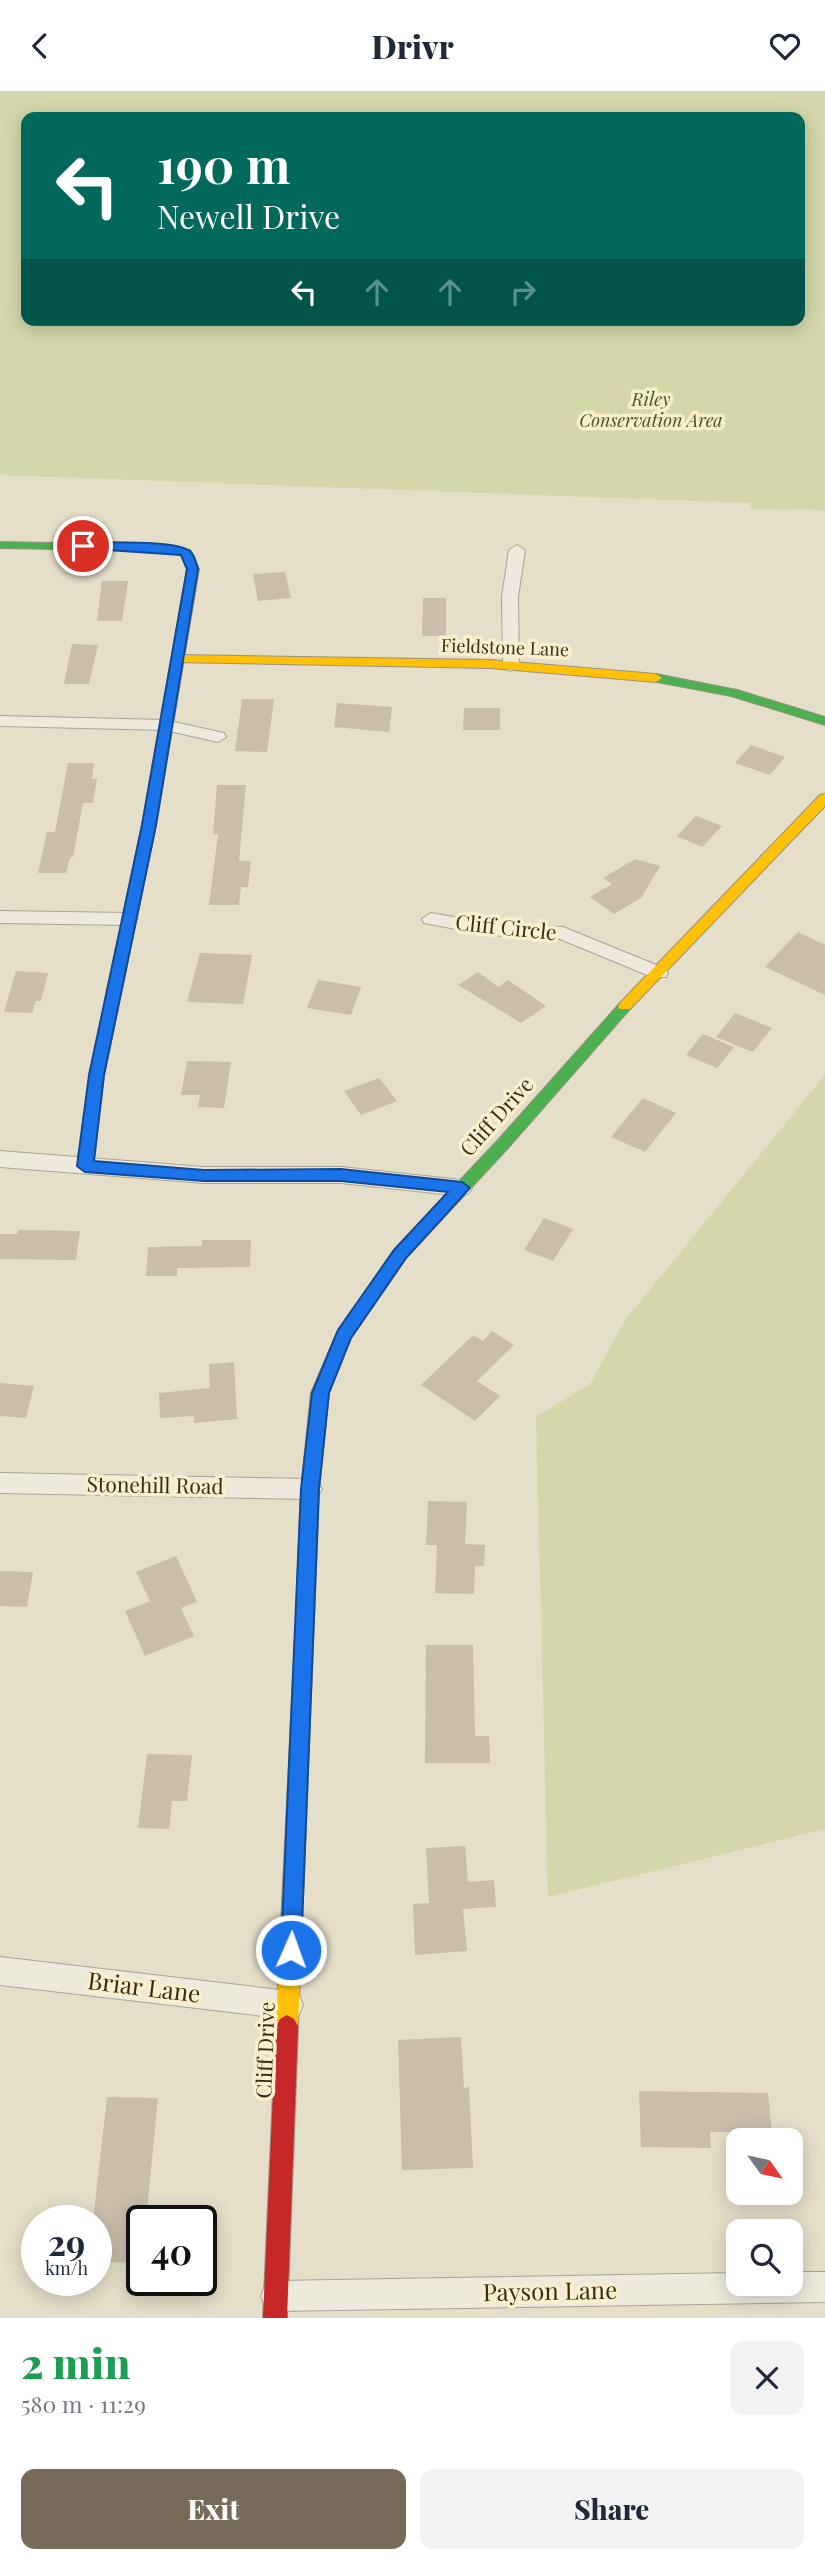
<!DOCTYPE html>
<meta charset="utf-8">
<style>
body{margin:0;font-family:"Playfair Display",serif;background:#f2f2f3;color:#1f2937;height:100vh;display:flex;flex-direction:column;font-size:26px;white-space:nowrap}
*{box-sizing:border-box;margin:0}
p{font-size:23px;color:#747a83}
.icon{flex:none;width:38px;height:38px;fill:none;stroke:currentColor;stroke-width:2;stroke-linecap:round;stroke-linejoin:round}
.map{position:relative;height:2227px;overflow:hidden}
.drawer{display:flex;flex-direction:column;background:#fff;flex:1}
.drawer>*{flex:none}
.top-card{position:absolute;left:21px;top:21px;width:784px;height:214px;border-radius:14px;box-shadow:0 4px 18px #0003;background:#00695c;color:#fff;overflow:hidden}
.needle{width:46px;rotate:123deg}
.tools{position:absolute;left:726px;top:2037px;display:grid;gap:14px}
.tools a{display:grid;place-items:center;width:77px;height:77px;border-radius:14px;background:#fff;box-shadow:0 4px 18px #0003;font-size:35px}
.speed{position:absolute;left:21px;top:2114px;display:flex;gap:14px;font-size:35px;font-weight:700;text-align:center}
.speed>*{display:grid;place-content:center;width:91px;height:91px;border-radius:50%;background:#fff;box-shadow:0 4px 18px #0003;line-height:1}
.speed small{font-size:18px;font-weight:400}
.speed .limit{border:4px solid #111;border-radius:10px;background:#fff;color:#111}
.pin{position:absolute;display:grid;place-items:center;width:60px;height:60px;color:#fff;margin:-30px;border:4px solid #fff;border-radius:50%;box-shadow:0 2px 7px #0007}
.me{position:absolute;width:77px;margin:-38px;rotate:2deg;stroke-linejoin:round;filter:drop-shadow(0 0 5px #0008)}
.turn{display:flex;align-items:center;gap:24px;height:147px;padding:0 21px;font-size:32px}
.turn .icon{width:91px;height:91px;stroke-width:2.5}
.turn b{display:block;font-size:49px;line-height:60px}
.lanes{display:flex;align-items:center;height:66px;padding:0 21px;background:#0003;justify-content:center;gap:35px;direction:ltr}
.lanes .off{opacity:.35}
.round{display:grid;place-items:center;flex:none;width:74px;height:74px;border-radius:14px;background:#f2f2f3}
.summary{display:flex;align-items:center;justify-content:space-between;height:119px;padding:0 21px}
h1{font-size:42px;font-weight:800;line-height:52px;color:#1e9e55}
.button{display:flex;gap:14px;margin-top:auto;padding:14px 21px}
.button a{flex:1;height:80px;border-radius:14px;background:#756b58;color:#fff;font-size:28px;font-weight:800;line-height:80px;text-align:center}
.button a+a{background:#f2f2f3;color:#1f2937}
header{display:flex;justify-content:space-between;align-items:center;height:91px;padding:0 21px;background:#fff;font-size:32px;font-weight:800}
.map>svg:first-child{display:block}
</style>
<header><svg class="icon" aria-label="back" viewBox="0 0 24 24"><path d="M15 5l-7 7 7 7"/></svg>Drivr<svg class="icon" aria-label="heart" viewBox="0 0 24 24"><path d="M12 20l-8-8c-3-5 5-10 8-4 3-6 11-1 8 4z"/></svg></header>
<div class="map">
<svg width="825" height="2227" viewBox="0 0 825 2227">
<rect width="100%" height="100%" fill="#e5dfc9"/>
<!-- green -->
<g fill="#d3d7aa" fill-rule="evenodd">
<path d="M 0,0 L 825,0 L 825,419 L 752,418 L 750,412 L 0,384 ZM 26,26 L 800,26 L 800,229 L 26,229 Z"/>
<polygon points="825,984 825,1738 548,1806 536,1326 590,1293 626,1228"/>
</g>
<!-- building -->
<g fill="#cabdaa">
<polygon points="285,481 291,507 258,510 253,483"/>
<polygon points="102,490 128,490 122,530 97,530"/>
<polygon points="423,507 446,507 446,545 422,545"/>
<polygon points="72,553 98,554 89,593 64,593"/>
<polygon points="242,608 274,608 267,661 235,660"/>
<polygon points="337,612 392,616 389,641 334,636"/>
<polygon points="464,617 500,617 500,639 463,639"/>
<polygon points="751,654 785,666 770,684 735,672"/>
<polygon points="68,672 94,672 92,688 97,688 93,712 83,712 73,766 70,766 66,782 38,782 47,741 55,741"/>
<polygon points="217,694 246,694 239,770 251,770 248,796 241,796 239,814 209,814 218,743 213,743"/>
<polygon points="696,725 722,735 702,756 677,745"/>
<polygon points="635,768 660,775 641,807 614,823 590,806 612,793 603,787"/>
<polygon points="798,841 825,854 825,904 765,876"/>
<polygon points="200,862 252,864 243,913 187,911"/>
<polygon points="16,880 48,882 41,910 36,910 32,922 4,921"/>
<polygon points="478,881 498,896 508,889 546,915 521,932 458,894"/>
<polygon points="318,889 361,896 351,924 307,917"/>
<polygon points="735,922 772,937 753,961 716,946"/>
<polygon points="703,943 734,956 717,977 686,964"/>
<polygon points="187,970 231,971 224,1017 198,1016 200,1004 181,1004"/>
<polygon points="379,987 397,1010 361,1024 344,1000"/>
<polygon points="643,1007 676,1022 645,1061 611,1046"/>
<polygon points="544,1127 573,1138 553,1170 524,1159"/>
<polygon points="18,1139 80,1140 76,1169 0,1168 0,1143 17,1143"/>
<polygon points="202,1149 251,1149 250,1176 177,1177 177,1185 146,1185 148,1156 202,1155"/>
<polygon points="492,1240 514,1254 477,1290 500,1305 475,1330 421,1294 473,1244 483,1250"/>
<polygon points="234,1271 237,1328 194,1332 194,1325 160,1327 159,1302 210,1297 209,1273"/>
<polygon points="0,1292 34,1295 26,1327 0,1325"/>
<polygon points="428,1410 467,1411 465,1453 485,1454 484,1475 475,1475 474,1503 435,1502 437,1454 426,1454"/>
<polygon points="176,1465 197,1511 181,1517 194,1545 145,1565 125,1520 150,1510 136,1481"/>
<polygon points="0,1480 33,1481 27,1516 0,1515"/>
<polygon points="426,1554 473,1554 475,1645 489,1645 490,1672 425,1672"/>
<polygon points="147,1663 192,1664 187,1710 172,1710 169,1738 138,1737"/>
<polygon points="465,1755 468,1791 494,1789 496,1816 463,1818 467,1860 415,1864 413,1813 429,1812 426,1757"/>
<polygon points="461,1946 464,1997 469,1996 473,2077 402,2079 398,1949"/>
<polygon points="639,2000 768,2002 772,2042 710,2041 711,2057 641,2056"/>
<polygon points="107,2006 158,2007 146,2130 142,2130 142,2172 96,2171 96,2130 93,2130"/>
</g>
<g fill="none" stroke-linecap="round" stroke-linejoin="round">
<defs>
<g id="street">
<polygon points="517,454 525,459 518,506 519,575 511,580 503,575 502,506 509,459"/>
<polygon points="0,625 165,629 224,642 226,646 218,651 165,639 0,635"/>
<polygon points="0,820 129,822 138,828 129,834 0,832"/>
<polygon points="431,822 488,832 563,836 666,878 668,882 666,886 652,886 560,848 488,844 424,832 422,828"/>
<polygon points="0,1060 204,1076 341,1076 462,1089 469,1092 472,1097 469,1102 462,1105 341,1092 204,1092 0,1076"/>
<polygon points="0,1382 310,1388 318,1391 322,1398 318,1405 310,1408 0,1402"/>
<polygon points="0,1866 289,1900 299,1904 303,1914 299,1924 289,1928 0,1894"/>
<polygon points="791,2181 825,2181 825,2211 276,2220 265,2216 261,2205 265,2194 276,2190 738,2182 738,2193 791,2193"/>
</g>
<g id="fast">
<polygon points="0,451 160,454 190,459 199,478 156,734 104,984 93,1075 85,1081 77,1075 90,984 142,734 187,478 181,464 160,460 0,457"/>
<polygon points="656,583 737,599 825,626 825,634 731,605 652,590 650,587"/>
<polygon points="625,910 632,915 630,918 508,1057 406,1167 351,1247 329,1302 319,1398 314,1527 312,1533 305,1535 298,1533 296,1527 301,1398 311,1302 336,1244 394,1159 498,1049 620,912"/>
</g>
<g id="slow">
<polygon points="178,564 490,569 656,583 662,587 656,591 490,577 174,571 172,568"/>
<polygon points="825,703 825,715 630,918 620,918 618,915 620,912 820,704"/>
<polygon points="305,1519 312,1521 314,1527 298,1935 294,1942 287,1946 280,1942 276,1935 296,1527 298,1521"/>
</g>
<polygon id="jam" points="287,1924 294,1928 298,1935 287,2227 263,2227 276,1935 280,1928"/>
</defs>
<!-- street casing -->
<use href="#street" stroke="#aaa393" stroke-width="2"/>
<!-- fast casing -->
<use href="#fast" stroke="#999283" stroke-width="2"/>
<!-- slow casing -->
<use href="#slow" stroke="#999283" stroke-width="2"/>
<!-- jam casing -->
<use href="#jam" stroke="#999283" stroke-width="2"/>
<!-- street -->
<use href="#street" fill="#ede9dc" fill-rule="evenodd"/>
<!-- fast -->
<use href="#fast" fill="#4caf50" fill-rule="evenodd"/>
<!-- slow -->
<use href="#slow" fill="#ffc107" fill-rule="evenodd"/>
<!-- jam -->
<use href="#jam" fill="#c62828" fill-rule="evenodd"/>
</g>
<!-- route -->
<path fill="#1a73e8" stroke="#114b97" stroke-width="2" d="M 83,451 C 105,452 171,449 188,459 C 194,461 196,472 198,478 L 156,734 L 104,984 L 94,1070 L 204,1079 L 341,1078 L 462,1091 L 470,1097 L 406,1167 L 351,1247 L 329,1302 L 319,1398 L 301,1859 L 298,1867 L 291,1870 L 284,1867 L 281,1859 L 301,1398 L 312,1302 L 338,1239 L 394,1159 L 448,1101 L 341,1090 L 204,1090 L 85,1081 L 77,1075 L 89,984 L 142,734 L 187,478 L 181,464 L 79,457 L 77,455 Z"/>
<g text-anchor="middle" stroke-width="7" stroke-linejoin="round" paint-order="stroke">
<!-- far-park labels -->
<g font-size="18" font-style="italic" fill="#455720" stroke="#f8efcd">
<text x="651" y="315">Riley<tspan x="651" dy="21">Conservation Area</tspan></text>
</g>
<!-- far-street labels -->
<g font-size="18" fill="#392c1b" stroke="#f8efcd">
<text transform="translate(505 557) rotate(2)" y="6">Fieldstone Lane</text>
</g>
<!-- street labels -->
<g font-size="21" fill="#392c1b" stroke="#f8efcd">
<text transform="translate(506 837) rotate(6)" y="7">Cliff Circle</text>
<text transform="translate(497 1026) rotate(-48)" y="7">Cliff Drive</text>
<text transform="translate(155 1395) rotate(1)" y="7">Stonehill Road</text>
<text transform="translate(266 1959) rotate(-88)" y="7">Cliff Drive</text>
</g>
<!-- near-street labels -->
<g font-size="24" fill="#392c1b" stroke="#f8efcd">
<text transform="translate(144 1897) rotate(7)" y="8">Briar Lane</text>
<text transform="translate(550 2201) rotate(-1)" y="8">Payson Lane</text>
</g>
</g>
</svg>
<div class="tools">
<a><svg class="needle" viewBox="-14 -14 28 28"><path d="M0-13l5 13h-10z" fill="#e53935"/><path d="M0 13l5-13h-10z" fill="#747a83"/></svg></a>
<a><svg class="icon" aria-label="search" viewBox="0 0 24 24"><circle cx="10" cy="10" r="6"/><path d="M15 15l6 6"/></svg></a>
</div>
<div class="speed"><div>29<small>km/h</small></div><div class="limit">40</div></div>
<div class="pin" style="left:83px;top:455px;background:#d93025"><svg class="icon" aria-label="arrive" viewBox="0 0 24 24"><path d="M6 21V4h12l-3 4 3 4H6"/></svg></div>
<svg class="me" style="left:291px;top:1859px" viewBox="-20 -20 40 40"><circle r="17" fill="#1a73e8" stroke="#fff" stroke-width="3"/><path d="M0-11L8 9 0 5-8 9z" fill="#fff"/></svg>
<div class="top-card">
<div class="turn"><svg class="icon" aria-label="left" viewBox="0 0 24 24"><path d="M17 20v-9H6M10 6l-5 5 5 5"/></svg><div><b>190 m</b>Newell Drive</div></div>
<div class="lanes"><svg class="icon" aria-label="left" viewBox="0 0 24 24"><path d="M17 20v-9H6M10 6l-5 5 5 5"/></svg><svg class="icon off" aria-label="ahead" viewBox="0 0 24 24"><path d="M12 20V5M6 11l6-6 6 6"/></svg><svg class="icon off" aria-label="ahead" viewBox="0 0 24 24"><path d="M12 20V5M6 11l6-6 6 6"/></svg><svg class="icon off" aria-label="right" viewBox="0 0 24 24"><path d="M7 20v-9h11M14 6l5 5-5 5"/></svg></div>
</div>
</div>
<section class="drawer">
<div class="summary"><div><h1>2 min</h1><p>580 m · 11:29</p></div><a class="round"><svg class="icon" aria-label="close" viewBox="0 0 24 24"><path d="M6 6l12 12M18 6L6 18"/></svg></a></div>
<div class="button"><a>Exit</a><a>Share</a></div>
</section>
